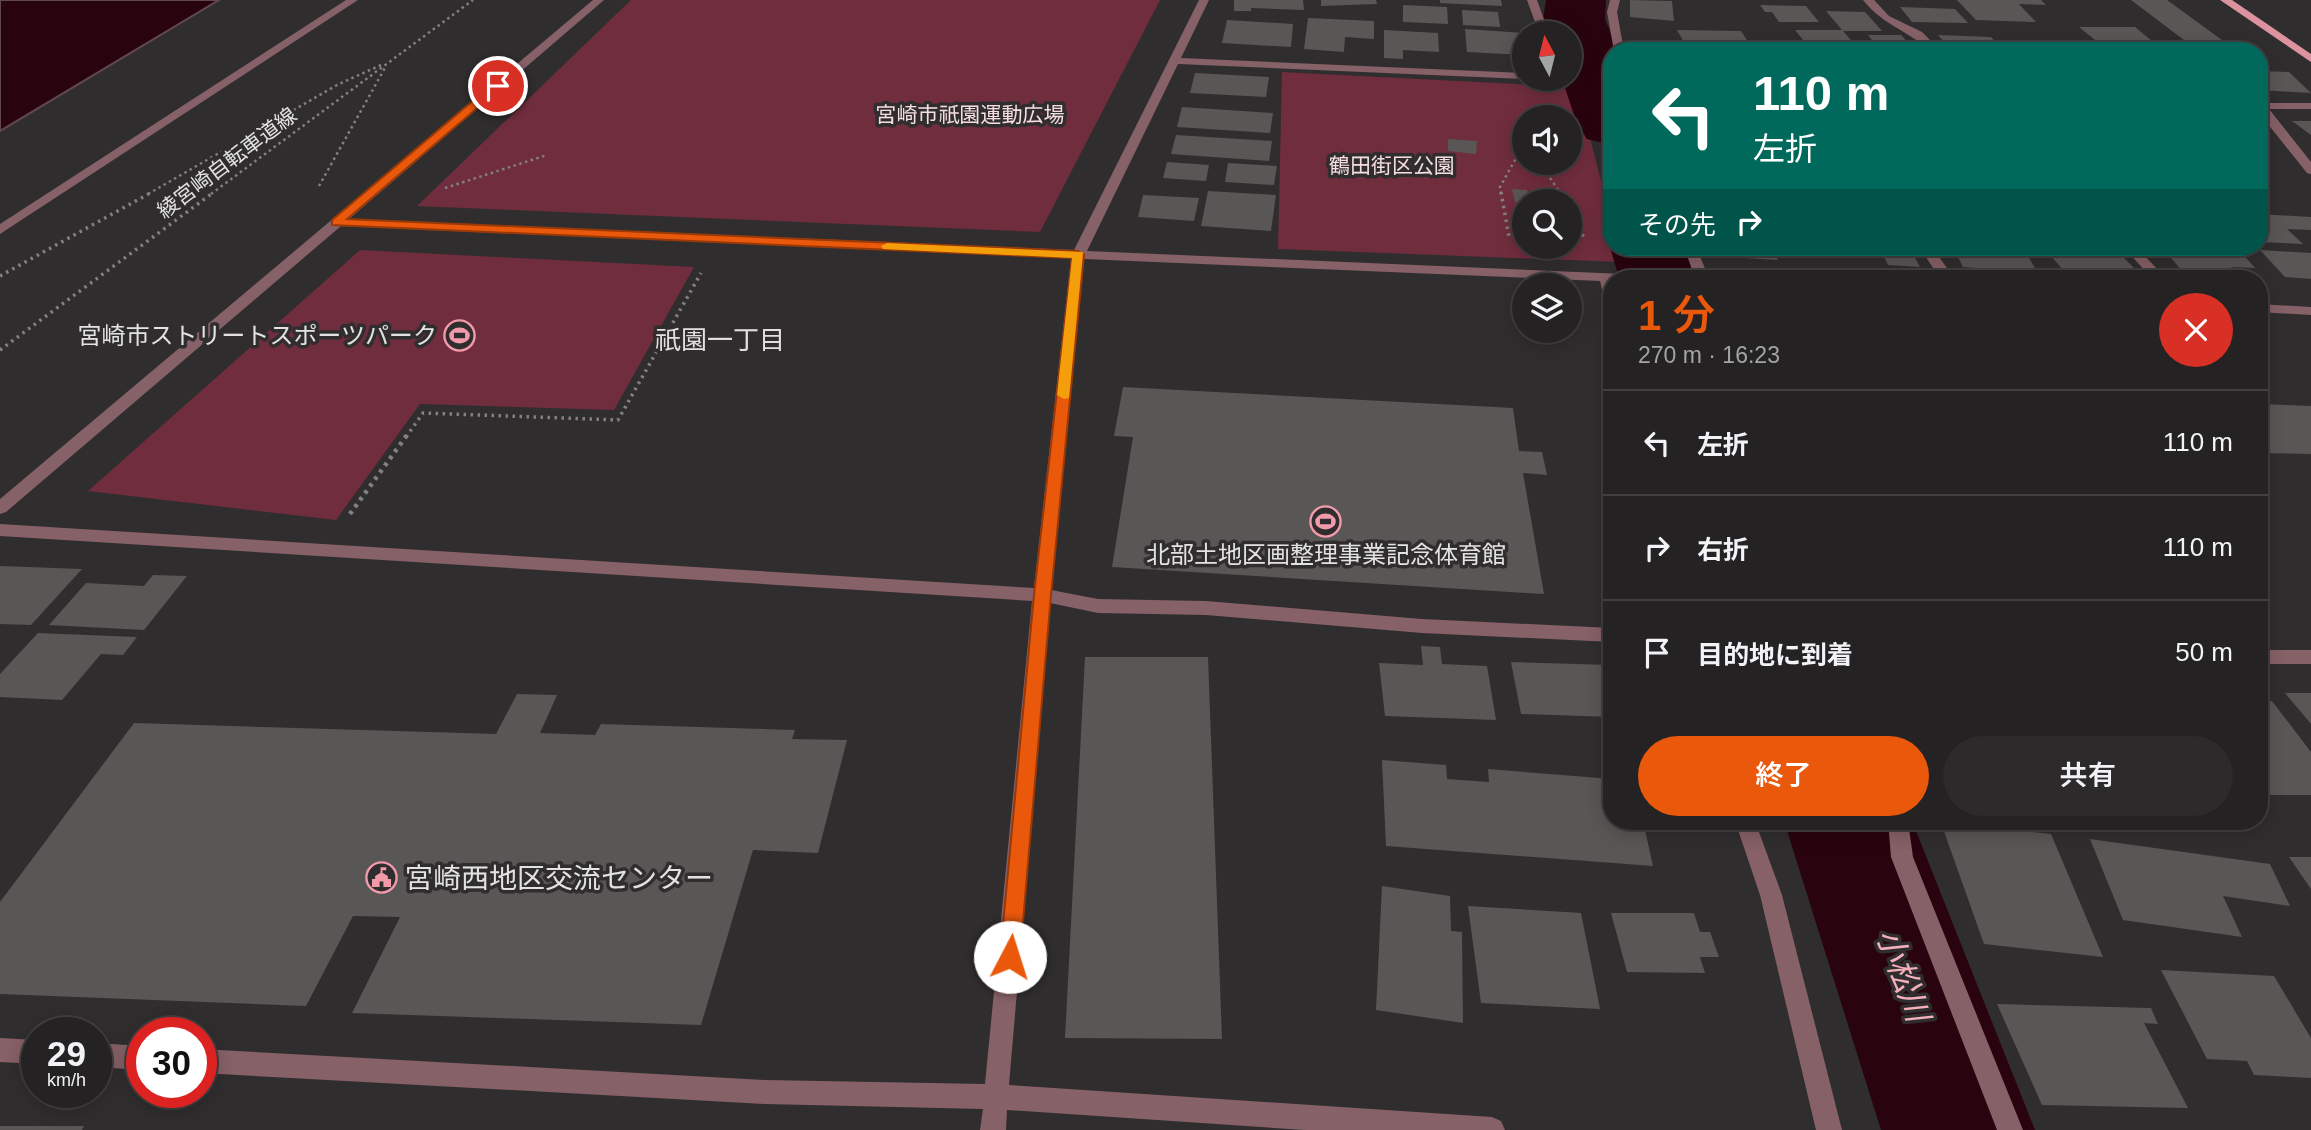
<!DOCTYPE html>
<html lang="ja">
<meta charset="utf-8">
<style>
body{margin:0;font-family:Arial,"Noto Sans JP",sans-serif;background:#2c2a2a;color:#f1f3f6;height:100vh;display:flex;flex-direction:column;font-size:26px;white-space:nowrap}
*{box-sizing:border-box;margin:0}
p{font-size:23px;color:#a3a4a5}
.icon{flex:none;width:38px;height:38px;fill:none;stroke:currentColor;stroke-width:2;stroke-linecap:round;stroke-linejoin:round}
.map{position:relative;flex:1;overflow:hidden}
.details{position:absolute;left:1603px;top:270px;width:665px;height:560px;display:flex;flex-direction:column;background:#242222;border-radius:28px;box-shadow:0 4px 18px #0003,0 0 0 2px #413f40}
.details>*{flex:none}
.hud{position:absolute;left:1603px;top:42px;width:665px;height:214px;border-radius:28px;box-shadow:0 4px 18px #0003,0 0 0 2px #413f40;background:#00695c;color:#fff;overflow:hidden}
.needle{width:46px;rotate:353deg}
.tools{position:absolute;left:1512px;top:21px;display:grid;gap:14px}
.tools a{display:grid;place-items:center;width:70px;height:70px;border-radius:50%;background:#242222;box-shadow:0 4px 18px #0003,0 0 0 2px #413f40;font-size:35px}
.speed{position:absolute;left:21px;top:1017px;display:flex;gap:14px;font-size:35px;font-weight:700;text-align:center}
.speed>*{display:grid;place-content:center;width:91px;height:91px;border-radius:50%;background:#242222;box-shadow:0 4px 18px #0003,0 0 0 2px #413f40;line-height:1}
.speed small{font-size:18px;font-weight:400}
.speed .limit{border:10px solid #d22;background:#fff;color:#111}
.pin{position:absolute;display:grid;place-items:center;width:60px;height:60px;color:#fff;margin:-30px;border:4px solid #fff;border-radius:50%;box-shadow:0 2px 7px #0007}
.me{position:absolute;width:77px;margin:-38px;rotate:5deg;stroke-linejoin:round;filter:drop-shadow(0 0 5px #0008)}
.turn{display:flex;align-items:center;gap:24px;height:147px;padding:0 35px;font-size:32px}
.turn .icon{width:91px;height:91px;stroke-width:2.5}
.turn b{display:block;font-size:49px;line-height:60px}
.then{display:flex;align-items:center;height:66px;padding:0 35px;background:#0003;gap:14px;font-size:26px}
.round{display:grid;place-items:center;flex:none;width:74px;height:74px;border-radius:37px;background:#2c2a2a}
.summary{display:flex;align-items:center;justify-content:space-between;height:119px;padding:0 35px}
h1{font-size:42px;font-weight:600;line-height:52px;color:#ea580c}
.button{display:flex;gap:14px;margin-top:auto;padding:14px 35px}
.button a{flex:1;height:80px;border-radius:42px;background:#ea580c;color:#fff;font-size:28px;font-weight:600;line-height:80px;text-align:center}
.button a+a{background:#2c2a2a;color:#f1f3f6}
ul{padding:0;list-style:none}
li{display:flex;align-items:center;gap:21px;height:105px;padding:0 35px;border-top:2px solid #413f40}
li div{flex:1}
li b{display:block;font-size:26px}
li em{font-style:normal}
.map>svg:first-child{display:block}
</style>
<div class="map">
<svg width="2311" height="1130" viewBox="0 0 2311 1130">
<rect width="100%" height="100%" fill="#302d2e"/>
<!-- green -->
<g fill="#702d3d" fill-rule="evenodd">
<polygon points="631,0 1160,0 1040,232 417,206"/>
<path d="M 1282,72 L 1577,87 L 1612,224 L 1612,247 L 1618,247 L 1621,262 L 1278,249 ZM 1524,117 L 1570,117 L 1570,163 L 1524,163 ZM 1524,201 L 1570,201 L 1570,247 L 1524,247 Z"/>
<polygon points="360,250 694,267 614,410 420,404 336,520 88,491"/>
</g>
<!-- water -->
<polygon fill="#29040e" stroke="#61474e" stroke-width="2" points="0,0 219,0 0,131"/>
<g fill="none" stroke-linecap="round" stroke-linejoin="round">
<!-- river -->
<g fill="#29040e" fill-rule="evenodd">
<polygon points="1546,0 1606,0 1605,19 1618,51 1612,51 1612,145 1587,139 1577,124 1562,79 1570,79 1570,33 1548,33 1543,19"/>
<polygon points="1612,244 1612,247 1690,247 1702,278 1619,278 1610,247"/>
<polygon points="1784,821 1912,821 2035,1130 1881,1130"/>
</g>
</g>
<!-- building -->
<g fill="#595656">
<polygon points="1234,0 1303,0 1304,10 1251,8 1251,11 1234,11"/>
<polygon points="1321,0 1376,0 1377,4 1321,6"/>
<polygon points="1440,0 1501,0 1502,6 1440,3"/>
<polygon points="1630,0 1672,1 1674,21 1630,17"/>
<polygon points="1957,0 2041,0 2046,5 2019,4 2036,22 1976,20"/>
<polygon points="2131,0 2167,0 2222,40 2184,40"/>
<polygon points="1403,5 1447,7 1448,24 1403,22"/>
<polygon points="1760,5 1806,6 1819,22 1779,22 1772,12 1765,12"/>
<polygon points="1900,7 1955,9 1968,23 1912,22"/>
<polygon points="1462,10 1498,12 1500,27 1463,25"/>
<polygon points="1826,11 1865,12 1882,31 1843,31 1857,47 1808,46 1795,30 1842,30"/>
<polygon points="1308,18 1374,21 1374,39 1345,37 1344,52 1304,49"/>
<polygon points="1227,20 1293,24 1291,47 1222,43"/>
<polygon points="2079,27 2135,27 2157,45 2100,44"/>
<polygon points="1465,29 1524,33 1524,55 1467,52"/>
<polygon points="1384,30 1438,33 1439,52 1403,50 1403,59 1384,58"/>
<polygon points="1677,30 1741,31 1754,51 1689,51"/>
<polygon points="1868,35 1901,35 1911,46 1877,46"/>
<polygon points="1938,35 1991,37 2004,51 1951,50"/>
<polygon points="2259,71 2289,72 2311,93 2259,90"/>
<polygon points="1195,73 1269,77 1266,97 1190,93"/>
<polygon points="1182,107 1273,113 1270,133 1177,127"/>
<polygon points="2292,121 2311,121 2311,135"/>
<polygon points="1176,135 1272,141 1269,161 1171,154"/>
<polygon points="1448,139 1477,141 1476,154 1448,151"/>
<polygon points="1167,162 1209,165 1206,181 1163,178"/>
<polygon points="1228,163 1277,166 1274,185 1225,182"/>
<polygon points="1512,189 1527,190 1530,201 1515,202"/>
<polygon points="1208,191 1276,195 1271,231 1201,226"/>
<polygon points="1143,195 1199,198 1194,221 1138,217"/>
<polygon points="2259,214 2311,217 2311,230 2287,229 2303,244 2259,242"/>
<polygon points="1723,247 1792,247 1794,251 1773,250 1778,260 1728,257"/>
<polygon points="1803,247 1909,247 1920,267 1888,265 1884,257 1805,251"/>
<polygon points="1953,247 2023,248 2038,273 1963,267"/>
<polygon points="2162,247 2240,251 2255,268 2231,267 2241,278 2187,277"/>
<polygon points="2045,249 2116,250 2143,277 2070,278"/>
<polygon points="2260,250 2311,253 2311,279 2285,277"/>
<polygon points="1123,387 1513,408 1519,451 1542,452 1547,475 1523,473 1544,594 1112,567 1133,437 1114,436"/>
<polygon points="2259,404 2311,406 2311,454 2259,453"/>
<polygon points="0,566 82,569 31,625 0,624"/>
<polygon points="153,575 187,576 144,630 49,625 86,583 144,586"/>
<polygon points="38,633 137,637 123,655 101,654 62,700 0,697 0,674"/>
<polygon points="1421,646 1440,647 1442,664 1487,666 1496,720 1385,716 1379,663 1423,665"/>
<polygon points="1085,657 1208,657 1222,1039 1065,1038"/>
<polygon points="1511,662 1612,665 1612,717 1521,714"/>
<polygon points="2285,693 2311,693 2311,724"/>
<polygon points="517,694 557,695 540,733 595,735 601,724 795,730 792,739 847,740 818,853 753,850 701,1025 352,1013 400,917 353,916 306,1006 0,994 0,902 134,723 496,734"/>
<polygon points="2259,701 2272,701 2311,752 2311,795 2259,795"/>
<polygon points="1382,760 1446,765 1447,779 1489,782 1488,769 1612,779 1612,821 1643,821 1653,866 1386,846"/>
<polygon points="1941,823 2051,834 2103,957 1984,944"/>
<polygon points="2090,839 2270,864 2290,906 2223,896 2242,937 2123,920"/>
<polygon points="2289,857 2311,857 2311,889"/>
<polygon points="1382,886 1450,896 1451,931 1462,932 1463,1023 1376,1010"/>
<polygon points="1468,906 1581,913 1600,1009 1481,1003"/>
<polygon points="1611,913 1694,913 1700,932 1710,932 1719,957 1700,957 1705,973 1627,972"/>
<polygon points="2161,970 2274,976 2311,1038 2311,1078 2254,1075 2247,1061 2207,1059"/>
<polygon points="1997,1004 2151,1008 2158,1024 2144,1023 2188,1108 2042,1105"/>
<polygon points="0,1126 84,1126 82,1130 0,1130"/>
</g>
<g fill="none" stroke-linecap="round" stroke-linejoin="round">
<!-- path-far2 -->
<g stroke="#838081" stroke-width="2.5" stroke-dasharray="2.5 3.5" stroke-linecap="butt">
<polyline points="1540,163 1561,194"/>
<polyline points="319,186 386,66"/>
<polyline points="445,188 547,155"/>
<polyline points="148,194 337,85 381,65"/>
<polyline points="211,194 473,0"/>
<polyline points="1501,194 1500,187 1515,160 1513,135 1524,136"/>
</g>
<!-- path-far1 -->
<g stroke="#838081" stroke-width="3.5" stroke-dasharray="2.5 4.5" stroke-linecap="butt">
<polyline points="1501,192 1509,237"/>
<polyline points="1560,192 1566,201"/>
<polyline points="1570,209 1585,240"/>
<polyline points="0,276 152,192"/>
<polyline points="0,350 214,192"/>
<polyline points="406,437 423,413 618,420 701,273"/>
</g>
<!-- path -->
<polyline stroke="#838081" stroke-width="4.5" stroke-dasharray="3.5 5" stroke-linecap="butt" points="350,514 407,435"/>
<!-- minor -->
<g fill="#866167" fill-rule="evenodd">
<polygon points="346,0 358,0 0,234 0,224"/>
<polygon points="593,0 604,0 349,219 1074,250 1199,0 1209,0 1181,58 1524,73 1526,79 1524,79 1178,64 1087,251 1623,274 1630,278 1612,278 1612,305 1605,301 1600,281 1084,259 1051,590 1098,599 1206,601 1422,619 1612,628 1612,642 1422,633 1206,615 1098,613 1050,603 1009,1085 1492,1117 1501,1121 1505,1130 1305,1130 1007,1110 1006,1130 980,1130 983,1109 765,1104 201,1073 201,1049 765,1080 985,1084 1032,601 0,536 0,524 1034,588 1071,258 341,226 6,512 0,514 0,499"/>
<polygon points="1527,0 1537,0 1549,33 1539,33"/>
<polygon points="1610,0 1620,0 1617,12 1624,51 1614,51 1607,12"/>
<path d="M 1863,0 L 1874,0 L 1889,16 L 1922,32 L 1941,51 L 1930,51 C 1906,29 1884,26 1863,0 Z"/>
<polygon points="2259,103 2311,103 2311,109 2269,109 2311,162 2311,174 2307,173 2259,113"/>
<polygon points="1684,247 1696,247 1709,278 1695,278"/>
<polygon points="1919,247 1932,247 1954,278 1940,278"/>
<polygon points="2123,247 2136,247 2166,278 2152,278"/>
<polygon points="2259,304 2311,307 2311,315 2259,312"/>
<rect x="2259" y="650" width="52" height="14"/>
<polygon points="1735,821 1755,821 1782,895 1842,1130 1816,1130 1760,895"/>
<polygon points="1888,821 1908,821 1913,857 2023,1130 1997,1130 1891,857"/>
<polygon points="0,1038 37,1040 37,1064 0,1062"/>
<polygon points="96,1043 142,1046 142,1070 96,1067"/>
</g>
<!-- primary -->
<polygon fill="#dc929f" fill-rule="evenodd" points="2220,0 2232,0 2311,54 2311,62"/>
</g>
<!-- route -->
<polygon fill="#ea580c" stroke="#983908" stroke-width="2" points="494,83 503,86 347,219 1078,251 1084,255 1051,595 1020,957 1017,964 1010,967 1003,964 1000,957 1034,595 1072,258 332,225 332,220"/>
<!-- slow -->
<polygon fill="#f59e0b" points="887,243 1083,252 1069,398 1064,399 1057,395 1072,258 883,249 881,246"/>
<!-- icons -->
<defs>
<symbol id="stadium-ring" viewBox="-11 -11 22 22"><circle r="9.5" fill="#302d2e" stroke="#f39aaa" stroke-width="1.5"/><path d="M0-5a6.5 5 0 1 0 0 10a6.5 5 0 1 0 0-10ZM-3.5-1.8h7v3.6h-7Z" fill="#f39aaa"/></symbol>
<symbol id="civic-ring" viewBox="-11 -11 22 22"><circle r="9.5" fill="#302d2e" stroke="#f39aaa" stroke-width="1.5"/><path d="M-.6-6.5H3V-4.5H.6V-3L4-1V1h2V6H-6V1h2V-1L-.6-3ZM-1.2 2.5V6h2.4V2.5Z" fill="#f39aaa"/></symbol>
</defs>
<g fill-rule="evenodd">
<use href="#stadium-ring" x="442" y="318" width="35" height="35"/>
<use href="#stadium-ring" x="1308" y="504" width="35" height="35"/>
<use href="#civic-ring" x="364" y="860" width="35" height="35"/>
</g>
<g text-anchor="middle" stroke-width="7" stroke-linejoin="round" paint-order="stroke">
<!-- far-park labels -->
<g font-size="21" fill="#f5dde0" stroke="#302d2e">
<text x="970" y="122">宮崎市祇園運動広場</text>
<text x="1392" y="173">鶴田街区公園</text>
</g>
<!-- far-street labels -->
<g font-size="21" fill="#e3e2e2" stroke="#302d2e">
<text transform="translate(227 163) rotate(-37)" y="7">綾宮崎自転車道線</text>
</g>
<!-- poi labels -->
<g font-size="24" fill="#e3e2e2" stroke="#302d2e" text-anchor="end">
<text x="437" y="344">宮崎市ストリートスポーツパーク</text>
<text x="1326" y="563" text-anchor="middle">北部土地区画整理事業記念体育館</text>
</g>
<!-- neighbourhood labels -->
<g font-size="26" fill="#e3dfe0" stroke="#302d2e">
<text x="720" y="349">祇園一丁目</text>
</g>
<!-- near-poi labels -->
<g font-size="28" fill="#e3e2e2" stroke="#302d2e" text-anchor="start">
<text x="405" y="888">宮崎西地区交流センター</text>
</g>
<!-- near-water labels -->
<g font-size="32" font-style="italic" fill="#f5b0bb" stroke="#302d2e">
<text transform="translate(1903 975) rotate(70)" y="11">小松川</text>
</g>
</g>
</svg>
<div class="tools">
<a><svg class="needle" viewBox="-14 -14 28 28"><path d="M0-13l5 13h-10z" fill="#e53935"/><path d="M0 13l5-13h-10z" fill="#a3a4a5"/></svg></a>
<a><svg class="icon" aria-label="sound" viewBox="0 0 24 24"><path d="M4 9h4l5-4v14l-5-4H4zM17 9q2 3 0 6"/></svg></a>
<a><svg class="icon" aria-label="search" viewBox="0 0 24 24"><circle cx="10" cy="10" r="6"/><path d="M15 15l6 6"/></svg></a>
<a><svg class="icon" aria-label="layers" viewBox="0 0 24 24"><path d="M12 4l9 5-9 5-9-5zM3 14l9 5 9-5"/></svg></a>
</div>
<div class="speed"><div>29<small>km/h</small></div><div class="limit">30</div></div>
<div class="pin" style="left:498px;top:86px;background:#d93025"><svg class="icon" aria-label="arrive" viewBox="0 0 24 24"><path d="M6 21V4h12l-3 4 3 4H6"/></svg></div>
<svg class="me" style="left:1010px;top:957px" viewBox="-20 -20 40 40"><circle r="19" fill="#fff"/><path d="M0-13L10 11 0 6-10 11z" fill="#ea580c"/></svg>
<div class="hud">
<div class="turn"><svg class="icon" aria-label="left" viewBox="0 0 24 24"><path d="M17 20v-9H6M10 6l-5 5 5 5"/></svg><div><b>110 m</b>左折</div></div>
<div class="then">その先<svg class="icon" aria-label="right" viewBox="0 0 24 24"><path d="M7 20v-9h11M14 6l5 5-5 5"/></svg></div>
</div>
<section class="details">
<div class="summary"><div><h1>1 分</h1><p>270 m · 16:23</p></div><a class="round" style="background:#d93025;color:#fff"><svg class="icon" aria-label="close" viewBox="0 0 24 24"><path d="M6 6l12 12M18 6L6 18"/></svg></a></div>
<ul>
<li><svg class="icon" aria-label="left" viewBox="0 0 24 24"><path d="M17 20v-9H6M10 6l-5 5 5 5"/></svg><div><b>左折</b></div><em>110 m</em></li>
<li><svg class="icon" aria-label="right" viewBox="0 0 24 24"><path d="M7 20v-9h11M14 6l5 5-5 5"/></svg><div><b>右折</b></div><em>110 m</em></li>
<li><svg class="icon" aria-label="arrive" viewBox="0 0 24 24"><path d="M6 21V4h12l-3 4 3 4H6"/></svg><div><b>目的地に到着</b></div><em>50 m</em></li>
</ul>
<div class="button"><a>終了</a><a>共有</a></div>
</section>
</div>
